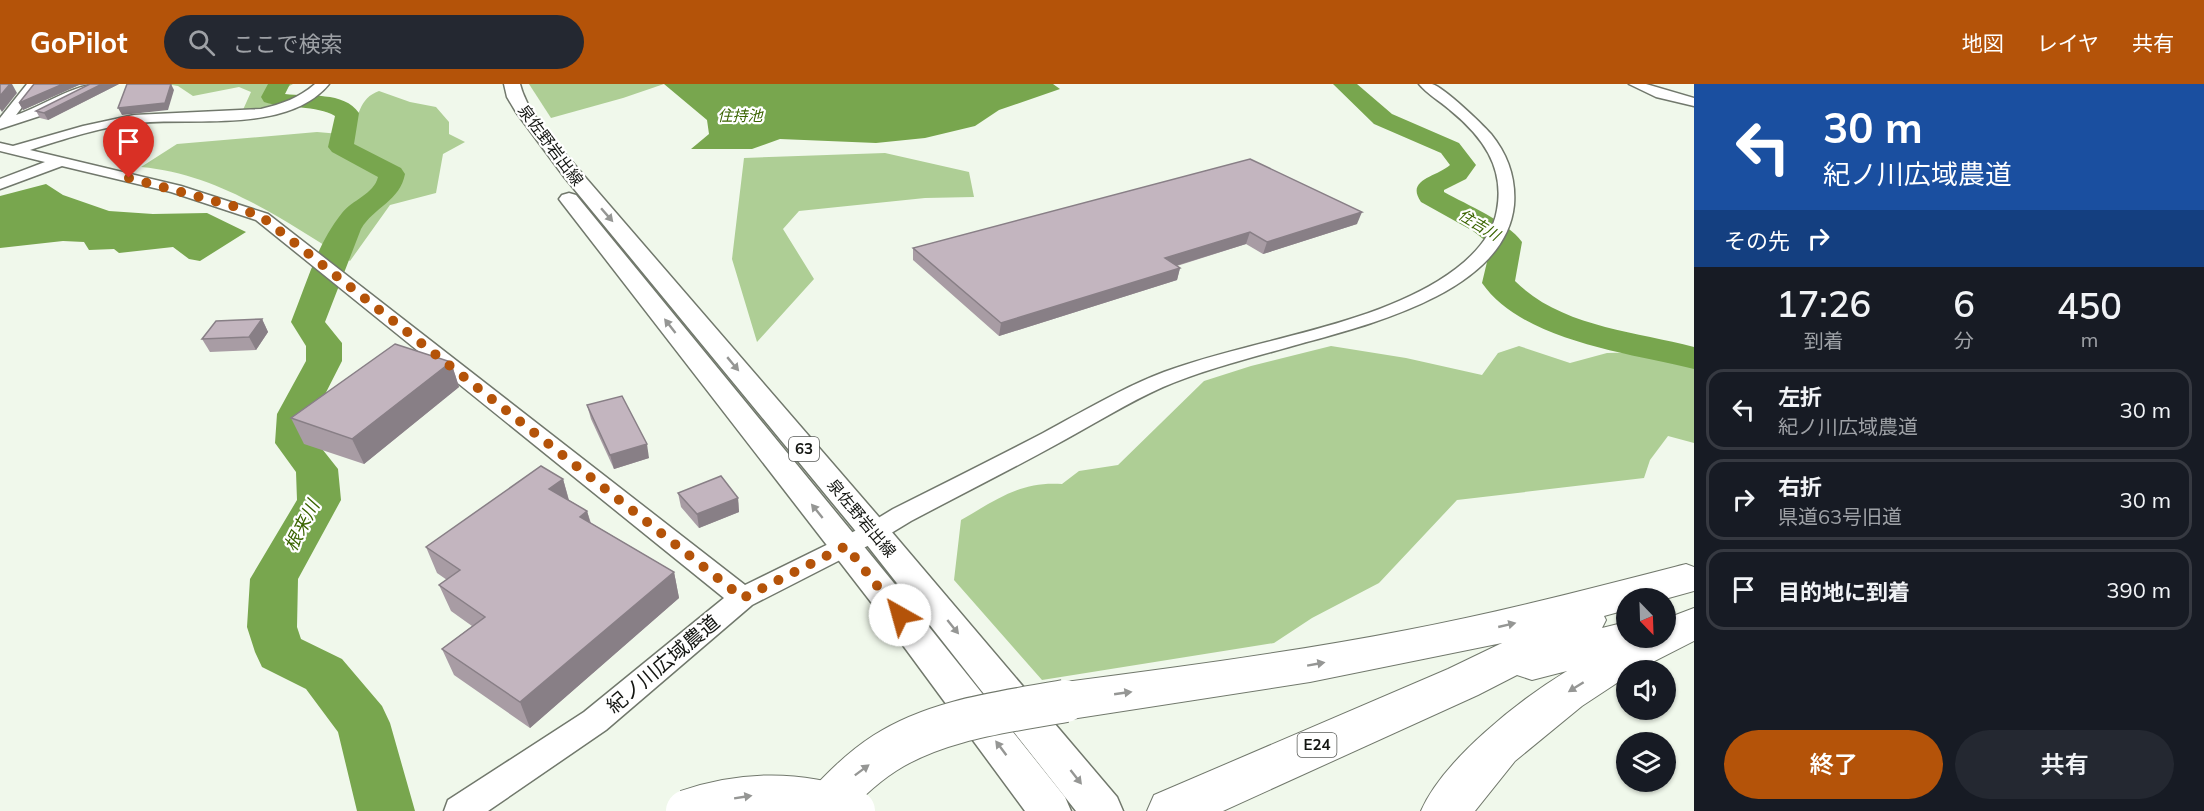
<!DOCTYPE html>
<html lang="ja">
<meta charset="utf-8">
<style>
body{margin:0;font-family:Mulish,"Noto Sans JP",sans-serif;background:#242831;color:#f1f3f6;height:100vh;display:flex;flex-direction:column;font-size:22px;white-space:nowrap}
*{box-sizing:border-box;margin:0}
p{font-size:20px;color:#9ea1a6}
.icon{flex:none;width:33px;height:33px;fill:none;stroke:currentColor;stroke-width:2;stroke-linecap:round;stroke-linejoin:round}
.map{position:relative;flex:1;overflow:hidden}
.side{display:flex;flex-direction:column;background:#171b24;width:510px}
.side>*{flex:none}
.hud{background:#1a4fa0;color:#fff;overflow:hidden}
.needle{width:39px;rotate:157deg}
.fabs{position:absolute;left:1616px;top:504px;display:grid;gap:12px}
.fabs a{display:grid;place-items:center;width:60px;height:60px;border-radius:50%;background:#171b24;box-shadow:0 2px 4px #0004;font-size:30px}
.pin{position:absolute;display:grid;place-items:center;width:51px;height:51px;color:#fff;margin:-62px -26px;border-radius:50% 50% 50% 0;rotate:-45deg;box-shadow:0 0 6px #0007}
.pin .icon{rotate:45deg}
.me{position:absolute;width:66px;margin:-33px;rotate:322deg;stroke-linejoin:round;filter:drop-shadow(0 0 4px #0008)}
.turn{display:flex;align-items:center;gap:21px;height:126px;padding:0 30px;font-size:27px}
.turn .icon{width:78px;height:78px;stroke-width:2.5}
.turn b{display:block;font-size:42px;line-height:51px}
.then{display:flex;align-items:center;height:57px;padding:0 30px;background:#0003;gap:12px;font-size:22px}
.eta{display:flex;justify-content:space-evenly;align-items:center;height:102px;text-align:center}
.eta b{font-size:36px;font-weight:600;line-height:42px}
.action{display:flex;gap:12px;margin-top:auto;padding:12px 30px}
.action a{flex:1;height:69px;border-radius:36px;background:#b45309;color:#fff;font-size:24px;font-weight:600;line-height:69px;text-align:center}
.action a+a{background:#242831;color:#f1f3f6}
ul{padding:0;list-style:none}
li{display:flex;align-items:center;gap:18px;height:81px;margin:0 12px 9px;padding:0 18px;border:3px solid #363941;border-radius:18px}
li div{flex:1}
li b{display:block;font-size:22px}
li em{font-style:normal}
header{display:flex;align-items:center;gap:36px;box-sizing:border-box;height:84px;padding:0 30px;background:#b45309;color:#fff}
header strong{font-size:28px}
nav{display:flex;gap:33px;margin-inline-start:auto;font-size:21px}
.search{width:420px;height:54px;background:#242831;display:flex;align-items:center;gap:15px;box-sizing:border-box;padding:0 21px;border-radius:33px;color:#9ea1a6;font-size:22px}
main{display:flex;flex:1;min-height:0}
.map>svg:first-child{display:block}
</style>
<header>
<strong>GoPilot</strong>
<div class="search"><svg class="icon" aria-label="search" viewBox="0 0 24 24"><circle cx="10" cy="10" r="6"/><path d="M15 15l6 6"/></svg>ここで検索</div>
<nav><a>地図</a><a>レイヤ</a><a>共有</a></nav>
</header>
<main>
<div class="map">
<svg width="1694" height="727" viewBox="0 0 1694 727">
<rect width="100%" height="100%" fill="#f0f8eb"/>
<!-- green -->
<g fill="#aece95">
<polygon points="166,0 293,0 282,6 287,21 276,26 242,28 251,8 239,3 193,12 178,2"/>
<polygon points="529,0 664,0 623,14 551,34"/>
<path d="M 379,7 L 410,18 L 436,23 L 449,38 L 449,50 L 465,58 L 443,70 L 436,109 L 390,121 L 350,177 C 284,137 220,90 141,83 L 177,60 L 317,48 L 352,51 C 358,33 359,14 379,7 Z"/>
<polygon points="885,69 969,88 974,113 925,114 799,127 783,145 814,195 757,258 732,175 744,74"/>
<path d="M 1331,262 L 1406,274 L 1482,291 L 1498,269 L 1519,262 L 1570,279 L 1607,269 L 1647,268 L 1694,270 L 1694,359 L 1668,352 L 1650,376 L 1644,394 L 1457,416 L 1379,499 L 1312,534 L 1274,559 L 1042,596 L 954,496 L 961,436 C 996,416 1020,397 1062,400 L 1079,387 L 1118,381 L 1204,297 L 1251,282 Z"/>
</g>
<!-- water -->
<g fill="#78a64e">
<polygon points="664,0 1053,0 1060,5 999,26 975,42 925,54 876,59 780,55 752,65 691,65 709,50 707,36"/>
<polygon points="46,100 63,111 109,127 153,130 207,129 246,148 200,177 189,175 173,163 119,169 114,165 89,166 84,158 63,157 0,164 0,112"/>
</g>
<g fill="none" stroke-linecap="round" stroke-linejoin="round">
<!-- river -->
<g fill="#78a64e" fill-rule="evenodd">
<path d="M 268,0 L 290,0 L 285,10 C 308,13 344,7 359,29 L 354,60 L 401,84 L 405,90 C 400,117 374,123 361,145 L 325,238 L 342,259 L 342,277 L 315,330 L 315,356 L 338,385 L 341,416 L 298,495 L 297,543 L 301,555 L 342,575 L 382,622 L 390,639 L 415,727 L 357,727 L 338,648 L 306,605 L 262,583 L 255,568 L 247,543 L 250,495 L 297,416 L 296,388 L 275,359 L 277,330 L 306,277 L 306,262 L 291,238 C 306,201 317,160 342,129 C 352,116 374,110 378,93 L 332,68 L 328,63 L 335,32 C 317,21 286,25 264,18 L 261,13 Z"/>
<path d="M 1333,0 L 1357,0 L 1392,30 L 1459,59 L 1476,81 L 1466,95 L 1444,106 L 1444,108 C 1467,121 1507,137 1522,158 L 1515,197 C 1561,243 1634,247 1694,263 L 1694,285 C 1629,269 1522,257 1482,199 L 1491,161 L 1473,147 L 1421,118 C 1405,95 1437,93 1450,81 L 1441,69 L 1374,40 Z"/>
</g>
<defs>
<g id="minor">
<path d="M 27,0 L 40,0 L 16,31 C 44,22 72,0 102,0 L 46,30 L 0,45 L 0,34 Z"/>
<path d="M 315,0 L 329,0 C 288,50 194,33 137,39 C 100,43 64,55 30,66 L 181,102 L 268,130 L 745,501 L 865,442 L 893,425 C 943,400 993,375 1043,349 C 1082,328 1122,304 1164,288 C 1251,256 1359,245 1438,197 C 1464,181 1492,157 1497,126 C 1505,83 1482,52 1450,26 C 1440,17 1427,10 1419,0 C 1423,0 1429,0 1432,0 C 1445,4 1481,39 1491,50 C 1508,71 1516,94 1514,121 C 1505,211 1359,243 1289,263 C 1247,275 1203,286 1163,303 C 1127,319 1094,340 1059,359 C 1010,386 960,411 911,437 L 883,454 L 752,521 L 606,646 L 488,727 L 444,727 L 448,716 L 584,628 L 724,514 L 256,136 L 171,108 L 62,82 L 0,105 L 0,95 L 45,78 L 0,67 L 0,59 L 13,62 L 83,42 L 134,31 L 261,25 C 282,20 299,14 315,0 Z"/>
<polygon points="1629,0 1646,0 1694,14 1694,22 1656,13"/>
</g>
<g id="major">
<path d="M 504,0 L 520,0 C 528,32 558,60 579,86 L 885,440 L 1117,713 L 1123,727 L 1076,727 L 863,456 L 565,94 L 516,28 L 507,13 Z"/>
<polygon points="569,109 576,111 898,504 1065,713 1071,727 1025,727 874,522 562,119 559,115 562,111"/>
</g>
<path id="highway" d="M 1686,480 L 1694,483 L 1694,507 L 1665,515 L 1626,514 L 1626,526 L 1604,532 L 1606,536 L 1602,544 L 1626,538 L 1626,554 L 1665,554 L 1665,535 L 1694,524 L 1694,557 L 1637,586 L 1626,586 L 1626,593 L 1582,622 L 1515,677 L 1475,727 L 1421,727 C 1443,676 1519,616 1567,587 L 1532,596 L 1517,591 L 1478,611 L 1223,727 L 1147,727 L 1154,711 L 1448,585 L 1502,559 L 1310,598 L 1065,636 L 1050,630 L 1043,617 L 1050,604 L 1065,598 C 1179,583 1294,568 1407,546 C 1501,528 1593,504 1686,480 Z"/>
</defs>
<!-- minor casing -->
<use href="#minor" stroke="#71786c" stroke-width="3"/>
<!-- major casing -->
<use href="#major" stroke="#71786c" stroke-width="3"/>
<!-- highway casing -->
<use href="#highway" stroke="#71786c" stroke-width="2"/>
<!-- minor -->
<use href="#minor" fill="#fff" fill-rule="evenodd"/>
<!-- major -->
<use href="#major" fill="#fff" fill-rule="evenodd"/>
<!-- highway -->
<use href="#highway" fill="#fff" fill-rule="evenodd"/>
<defs>
<g id="highway-bridge">
<path d="M 687,727 C 743,708 798,707 854,727"/>
<path d="M 820,727 C 840,706 860,685 885,669 C 938,635 1005,628 1065,617"/>
</g>
</defs>
<!-- highway-bridge casing -->
<use href="#highway-bridge" stroke="#71786c" stroke-width="44" stroke-linecap="butt"/>
<!-- highway-bridge -->
<use href="#highway-bridge" stroke="#fff" stroke-width="42"/>
</g>
<!-- wall -->
<g fill="#a89ca4">
<polygon points="34,0 119,0 48,36 40,34 36,27 90,0 79,1 23,26 19,19"/>
<polygon points="1357,140 1263,170 1246,160 1177,182 1180,184 1177,196 999,252 913,176 913,164"/>
<polygon points="262,235 268,248 256,266 210,268 202,255"/>
<polygon points="451,278 459,303 364,380 304,360 291,334"/>
<polygon points="587,321 649,374 614,385 591,335"/>
<polygon points="563,395 569,416 587,427 591,439 674,488 679,514 530,644 454,591 442,565 472,542 451,527 439,501 447,496 437,489 426,463"/>
<polygon points="678,409 738,414 739,428 699,444 681,423"/>
</g>
<!-- shaded-wall -->
<g fill="#887f86">
<polygon points="10,0 12,0 17,9 2,28 0,25 0,12"/>
<polygon points="63,0 91,0 79,1 23,26 19,19"/>
<polygon points="102,0 119,0 48,36 44,29"/>
<polygon points="171,0 174,6 168,26 122,31 118,24"/>
<polygon points="1362,128 1357,140 1263,170 1267,158"/>
<polygon points="1250,148 1246,160 1162,186 1165,174"/>
<polygon points="1180,184 1177,196 999,252 1001,239"/>
<polygon points="262,235 268,248 256,266 249,253"/>
<polygon points="451,278 459,303 364,380 352,355"/>
<polygon points="647,360 649,374 614,385 610,371"/>
<polygon points="563,395 570,421 549,405"/>
<polygon points="738,414 739,428 699,444 697,430"/>
<polygon points="587,427 594,453 580,433"/>
<polygon points="674,488 679,514 530,644 520,618"/>
</g>
<!-- building -->
<g fill="#c3b5bf" stroke="#887f86" stroke-width="1.5">
<polygon points="0,0 10,0 0,12"/>
<polygon points="34,0 63,0 19,19"/>
<polygon points="90,0 102,0 44,29 36,27"/>
<polygon points="127,0 171,0 165,19 118,24"/>
<polygon points="1250,75 1362,128 1267,158 1250,148 1165,174 1180,184 1001,239 913,164"/>
<polygon points="262,235 249,253 202,255 216,237"/>
<polygon points="395,260 451,278 352,355 291,334"/>
<polygon points="622,312 647,360 610,371 587,321"/>
<polygon points="541,382 563,395 549,405 587,427 580,433 674,488 520,618 442,565 485,533 439,501 460,486 426,463"/>
<polygon points="721,392 738,414 697,430 678,409"/>
</g>
<!-- one-way arrows -->
<defs><path id="oneway-solid" d="M-6-.8H1V-3.2L6.5 0L1 3.2V.8H-6Z" transform="scale(1.5)"/></defs>
<g fill="#959694">
<use href="#oneway-solid" transform="translate(607 131) rotate(49)"/>
<use href="#oneway-solid" transform="translate(670 242) rotate(-128)"/>
<use href="#oneway-solid" transform="translate(733 280) rotate(50)"/>
<use href="#oneway-solid" transform="translate(817 427) rotate(-129)"/>
<use href="#oneway-solid" transform="translate(1507 541) rotate(-13)"/>
<use href="#oneway-solid" transform="translate(953 543) rotate(51)"/>
<use href="#oneway-solid" transform="translate(1316 580) rotate(-10)"/>
<use href="#oneway-solid" transform="translate(1576 603) rotate(148)"/>
<use href="#oneway-solid" transform="translate(1123 609) rotate(-8)"/>
<use href="#oneway-solid" transform="translate(1001 664) rotate(-127)"/>
<use href="#oneway-solid" transform="translate(862 686) rotate(-37)"/>
<use href="#oneway-solid" transform="translate(1076 693) rotate(52)"/>
<use href="#oneway-solid" transform="translate(743 713) rotate(-9)"/>
</g>
<g fill="none" stroke-linecap="round" stroke-linejoin="round">
<!-- route -->
<polyline stroke="#b45309" stroke-width="10" stroke-dasharray="0 18" points="129,94 233,122 262,133 743,514 846,462 900,531"/>
</g>
<g text-anchor="middle" stroke-width="4.5" stroke-linejoin="round" paint-order="stroke">
<!-- far-water labels -->
<g font-size="15" font-style="italic" fill="#3a6400" stroke="#fff">
<text x="740" y="37">住持池</text>
<text transform="translate(1479 141) rotate(31)" y="5">住吉川</text>
</g>
<!-- shield labels -->
<g fill="#fff" stroke="#5a5c59" stroke-width="1.5">
<rect x="789" y="353" width="30" height="24" rx="4.5"/>
<rect x="1297.5" y="649" width="39" height="24" rx="4.5"/>
</g>
<g font-size="15" font-weight="bold" fill="#141612">
<text x="804" y="370">63</text>
<text x="1317" y="666">E24</text>
</g>
<!-- street labels -->
<g font-size="16" fill="#141612" stroke="#fff">
<text transform="translate(551 61) rotate(53)" y="6">泉佐野岩出線</text>
<text transform="translate(862 434) rotate(50)" y="6">泉佐野岩出線</text>
</g>
<!-- water labels -->
<g font-size="18" font-style="italic" fill="#3a6400" stroke="#fff">
<text transform="translate(302 442) rotate(-63)" y="6">根来川</text>
</g>
<!-- near-street labels -->
<g font-size="20" fill="#141612" stroke="#fff">
<text transform="translate(663 580) rotate(-40)" y="7">紀ノ川広域農道</text>
</g>
</g>
</svg>
<div class="fabs">
<a><svg class="needle" viewBox="-14 -14 28 28"><path d="M0-13l5 13h-10z" fill="#e53935"/><path d="M0 13l5-13h-10z" fill="#9ea1a6"/></svg></a>
<a><svg class="icon" aria-label="sound" viewBox="0 0 24 24"><path d="M4 9h4l5-4v14l-5-4H4zM17 9q2 3 0 6"/></svg></a>
<a><svg class="icon" aria-label="layers" viewBox="0 0 24 24"><path d="M12 4l9 5-9 5-9-5zM3 14l9 5 9-5"/></svg></a>
</div>
<div class="pin" style="left:129px;top:94px;background:#d93025"><svg class="icon" aria-label="arrive" viewBox="0 0 24 24"><path d="M6 21V4h12l-3 4 3 4H6"/></svg></div>
<svg class="me" style="left:900px;top:531px" viewBox="-20 -20 40 40"><circle r="19" fill="#fff"/><path d="M0-13L10 11 0 6-10 11z" fill="#b45309"/></svg>
</div>
<section class="side">
<div class="hud">
<div class="turn"><svg class="icon" aria-label="left" viewBox="0 0 24 24"><path d="M17 20v-9H6M10 6l-5 5 5 5"/></svg><div><b>30 m</b>紀ノ川広域農道</div></div>
<div class="then">その先<svg class="icon" aria-label="right" viewBox="0 0 24 24"><path d="M7 20v-9h11M14 6l5 5-5 5"/></svg></div>
</div>
<div class="eta">
<div><b>17:26</b><p>到着</p></div>
<div><b>6</b><p>分</p></div>
<div><b>450</b><p>m</p></div>
</div>
<ul>
<li><svg class="icon" aria-label="left" viewBox="0 0 24 24"><path d="M17 20v-9H6M10 6l-5 5 5 5"/></svg><div><b>左折</b><p>紀ノ川広域農道</p></div><em>30 m</em></li>
<li><svg class="icon" aria-label="right" viewBox="0 0 24 24"><path d="M7 20v-9h11M14 6l5 5-5 5"/></svg><div><b>右折</b><p>県道63号旧道</p></div><em>30 m</em></li>
<li><svg class="icon" aria-label="arrive" viewBox="0 0 24 24"><path d="M6 21V4h12l-3 4 3 4H6"/></svg><div><b>目的地に到着</b></div><em>390 m</em></li>
</ul>
<div class="action"><a>終了</a><a>共有</a></div>
</section>
</main>
